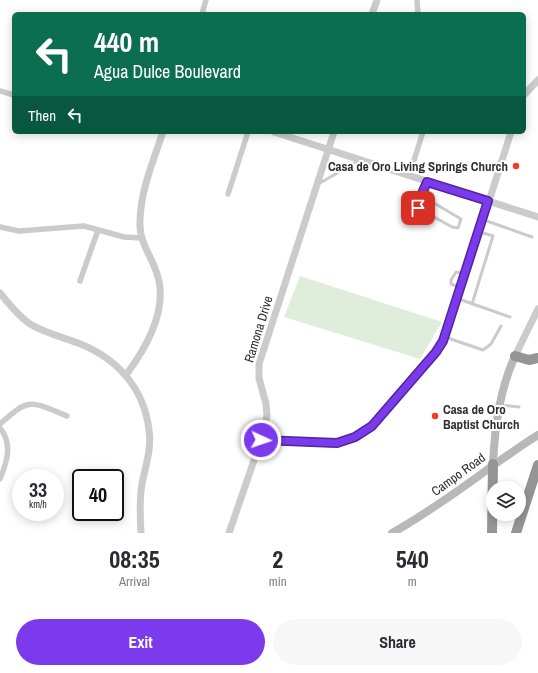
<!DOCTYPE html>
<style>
body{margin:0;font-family:"Archivo Narrow",sans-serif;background:#f7f7f7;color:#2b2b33;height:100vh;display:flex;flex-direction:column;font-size:15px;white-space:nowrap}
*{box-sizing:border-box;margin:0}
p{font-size:13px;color:#7c7c81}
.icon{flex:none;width:22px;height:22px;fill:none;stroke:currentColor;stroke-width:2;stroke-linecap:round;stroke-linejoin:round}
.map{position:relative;height:533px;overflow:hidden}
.details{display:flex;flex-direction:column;background:#fff;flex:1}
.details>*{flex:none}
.banner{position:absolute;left:12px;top:12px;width:514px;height:122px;border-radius:6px;box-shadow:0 2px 10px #0003;background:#0b6e4f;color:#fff;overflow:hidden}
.tools{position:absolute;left:486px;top:481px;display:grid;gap:8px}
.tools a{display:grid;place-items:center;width:40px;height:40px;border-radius:50%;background:#fff;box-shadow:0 2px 10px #0003;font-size:20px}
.speed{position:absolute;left:12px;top:469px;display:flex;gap:8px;font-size:20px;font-weight:700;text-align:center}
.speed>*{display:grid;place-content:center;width:52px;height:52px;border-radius:50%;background:#fff;box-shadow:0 2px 10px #0003;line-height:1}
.speed small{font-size:10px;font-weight:400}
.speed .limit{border:2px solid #111;border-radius:6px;background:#fff;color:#111}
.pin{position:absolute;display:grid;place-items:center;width:34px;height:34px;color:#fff;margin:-17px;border-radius:8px;box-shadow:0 2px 6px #0006}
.me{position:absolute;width:44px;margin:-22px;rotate:93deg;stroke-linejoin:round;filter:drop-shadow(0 0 3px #0008)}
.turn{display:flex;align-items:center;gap:14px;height:84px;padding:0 16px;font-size:18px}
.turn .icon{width:52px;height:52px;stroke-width:2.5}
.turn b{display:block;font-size:28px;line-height:34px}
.then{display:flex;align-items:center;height:38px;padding:0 16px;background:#0003;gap:8px;font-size:15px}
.eta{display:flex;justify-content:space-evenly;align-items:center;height:68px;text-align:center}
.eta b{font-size:24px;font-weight:700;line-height:28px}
.cta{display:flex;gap:8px;margin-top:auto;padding:8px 16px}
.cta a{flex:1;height:46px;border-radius:24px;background:#7c3aed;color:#fff;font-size:16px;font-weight:700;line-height:46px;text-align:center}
.cta a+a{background:#f7f7f7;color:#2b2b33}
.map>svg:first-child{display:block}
</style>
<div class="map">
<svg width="538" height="533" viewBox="0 0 538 533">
<rect width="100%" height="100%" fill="#fff"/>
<!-- green -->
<polygon fill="#e0edda" points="300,276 442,322 420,359 284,317"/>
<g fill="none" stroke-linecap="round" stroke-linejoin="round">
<!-- service -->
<g stroke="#cbcbcb" stroke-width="3">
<polyline points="320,183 358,161"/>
<polygon points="422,196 461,219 458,228 452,227 418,208 417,205"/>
<polyline points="422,196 427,182"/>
<polyline points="484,220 532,237"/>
<polyline points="460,287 451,284 451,280 456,272 465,274"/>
<polyline points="459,299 510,317"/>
<polyline points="472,304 493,236 480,232"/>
<polyline points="445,337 483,350 491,344 501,326"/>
<polyline points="500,405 519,407"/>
</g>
<!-- minor -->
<g stroke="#cbcbcb" stroke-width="5.5">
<polyline points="417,0 418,14"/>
<polyline points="202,14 206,0"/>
<polyline points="0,91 14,95"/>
<polyline points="409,176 423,132"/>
<polyline points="228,194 248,132"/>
<polyline points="0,227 19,231 84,226 124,237 141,238"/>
<polyline points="80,281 98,230"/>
<path d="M 0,424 C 30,397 30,401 67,416"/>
<path d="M 0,428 C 13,444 7,462 0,479"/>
</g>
<!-- tertiary -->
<g stroke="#cbcbcb" stroke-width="7">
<polyline points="372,14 377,0"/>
<polyline points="524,95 538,80"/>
<polyline points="274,132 538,217"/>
<path d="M 0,293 C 9,304 18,316 30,324 C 45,333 62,337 78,343 C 117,358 144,388 149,430 C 152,449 145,467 142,484 C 139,501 140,517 141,533"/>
<polyline points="515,356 538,309"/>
<path d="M 126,375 C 147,347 170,307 156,271 C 151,256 140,242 140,226 C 139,194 153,162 163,132"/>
<polyline points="261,440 330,444 343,442 361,434 376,421 436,352 448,330 511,132"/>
<polyline points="229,533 261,440 267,416 266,404 259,378 259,364 334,132"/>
</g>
<!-- secondary -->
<g stroke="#b8b8b8" stroke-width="8">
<path d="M 493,464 C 495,426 499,392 515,356"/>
<path d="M 392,533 C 443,505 489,466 538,435"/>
</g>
<!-- motorway -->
<g stroke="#959595" stroke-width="10">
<polyline points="515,356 529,360 538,358"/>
<polyline points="492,533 493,464"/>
<polyline points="516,533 538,465"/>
</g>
</g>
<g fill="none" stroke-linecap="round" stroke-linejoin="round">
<defs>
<polyline id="route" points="261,440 337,443 355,437 372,426 436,352 443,341 488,201 427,182 417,205 418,208"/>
</defs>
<!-- route casing -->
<use href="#route" stroke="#51269a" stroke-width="10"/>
<!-- route -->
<use href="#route" stroke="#7c3aed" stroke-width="7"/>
</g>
<!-- markers -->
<g fill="#f53b1f" stroke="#fff" stroke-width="1.5">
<circle cx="516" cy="166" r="4"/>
<circle cx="435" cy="416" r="4"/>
</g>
<g text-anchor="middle" stroke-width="4" stroke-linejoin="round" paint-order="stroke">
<!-- poi labels -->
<g font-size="13" font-weight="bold" fill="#2e2e2e" stroke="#fff" text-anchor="end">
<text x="508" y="171">Casa de Oro Living Springs Church</text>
<text x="443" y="414" text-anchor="start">Casa de Oro<tspan x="443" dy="15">Baptist Church</tspan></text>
</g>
<!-- street labels -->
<g font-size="13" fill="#2e2e2e" stroke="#fff">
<text transform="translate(258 329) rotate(-73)" y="5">Ramona Drive</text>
<text transform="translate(458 474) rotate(-36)" y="5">Campo Road</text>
</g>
</g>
</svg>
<div class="tools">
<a><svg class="icon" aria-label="layers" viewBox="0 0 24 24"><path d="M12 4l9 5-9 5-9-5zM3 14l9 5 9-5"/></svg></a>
</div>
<div class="speed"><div>33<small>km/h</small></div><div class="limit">40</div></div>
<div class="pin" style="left:418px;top:208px;background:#d93025"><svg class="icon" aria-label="arrive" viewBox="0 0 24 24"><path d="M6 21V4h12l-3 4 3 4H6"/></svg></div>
<svg class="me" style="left:261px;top:440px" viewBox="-20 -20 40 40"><circle r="17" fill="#7c3aed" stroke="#fff" stroke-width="3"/><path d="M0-11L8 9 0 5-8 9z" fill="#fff"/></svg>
<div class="banner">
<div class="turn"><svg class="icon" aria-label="left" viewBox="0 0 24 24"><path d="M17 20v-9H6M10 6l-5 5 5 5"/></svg><div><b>440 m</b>Agua Dulce Boulevard</div></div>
<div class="then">Then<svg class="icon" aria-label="left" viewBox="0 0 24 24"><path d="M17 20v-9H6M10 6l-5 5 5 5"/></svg></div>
</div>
</div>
<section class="details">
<div class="eta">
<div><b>08:35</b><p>Arrival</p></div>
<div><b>2</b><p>min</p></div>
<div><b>540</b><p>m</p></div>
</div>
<div class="cta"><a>Exit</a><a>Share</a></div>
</section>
